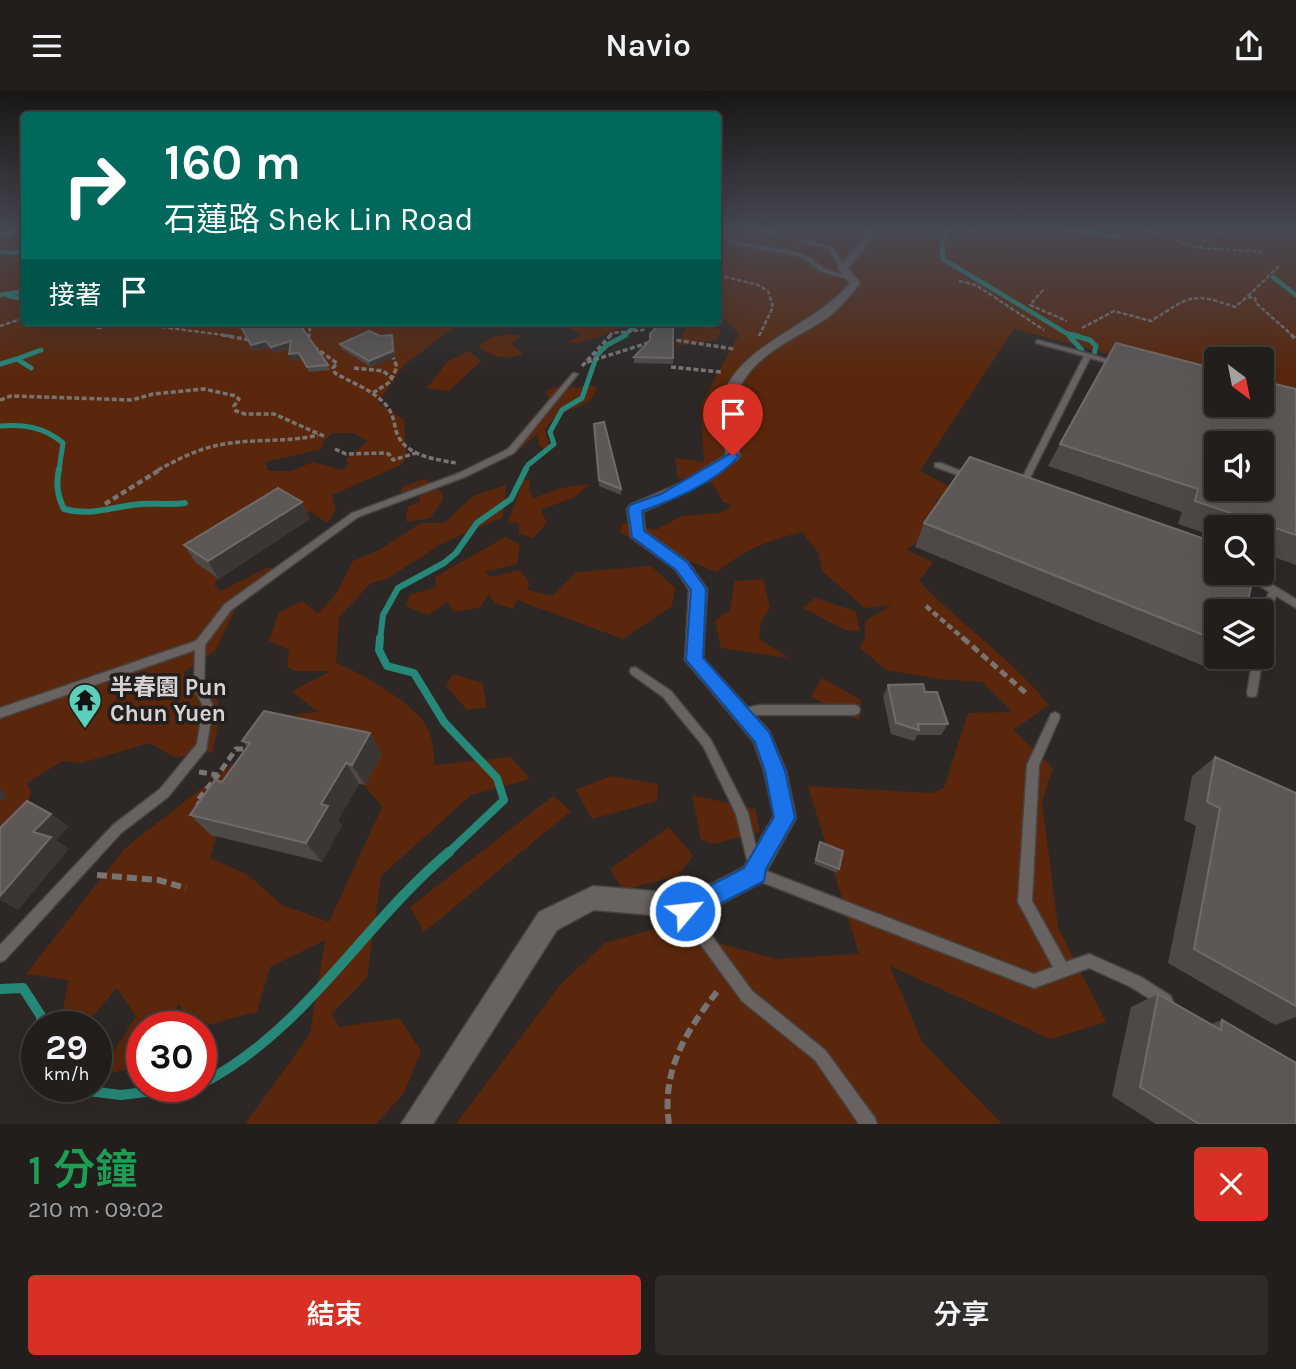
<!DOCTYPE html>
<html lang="zh-TW">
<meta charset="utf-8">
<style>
body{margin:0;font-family:Karla,"Noto Sans TC",sans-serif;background:#2e2b29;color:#f1f3f6;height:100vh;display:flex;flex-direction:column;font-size:26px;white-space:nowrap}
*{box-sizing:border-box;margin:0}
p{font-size:23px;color:#a2a2a3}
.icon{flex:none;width:38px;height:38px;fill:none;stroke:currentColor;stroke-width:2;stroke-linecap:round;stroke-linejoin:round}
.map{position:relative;height:1033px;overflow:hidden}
.sheet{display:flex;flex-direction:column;background:#221e1c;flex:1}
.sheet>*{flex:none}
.top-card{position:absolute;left:21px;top:21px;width:700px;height:214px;border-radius:7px;box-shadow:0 7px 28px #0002,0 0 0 2px #3f3c3b;background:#00695c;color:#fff;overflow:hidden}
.needle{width:46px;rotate:148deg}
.fabs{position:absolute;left:1204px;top:256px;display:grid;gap:14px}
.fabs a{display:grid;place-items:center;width:70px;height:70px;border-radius:7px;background:#221e1c;box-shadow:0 7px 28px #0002,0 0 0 2px #3f3c3b;font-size:35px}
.speed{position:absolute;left:21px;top:920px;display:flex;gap:14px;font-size:35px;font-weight:700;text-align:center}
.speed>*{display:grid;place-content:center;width:91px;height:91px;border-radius:50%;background:#221e1c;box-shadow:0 7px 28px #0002,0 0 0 2px #3f3c3b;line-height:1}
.speed small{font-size:18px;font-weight:400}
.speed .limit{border:10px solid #d22;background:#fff;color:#111}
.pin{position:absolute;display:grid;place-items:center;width:60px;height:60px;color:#fff;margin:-72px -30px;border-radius:50% 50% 50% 0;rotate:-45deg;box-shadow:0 0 7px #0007}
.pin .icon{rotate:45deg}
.me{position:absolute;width:77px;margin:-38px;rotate:62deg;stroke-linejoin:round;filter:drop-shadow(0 0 5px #0008)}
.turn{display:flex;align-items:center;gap:24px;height:147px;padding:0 28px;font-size:32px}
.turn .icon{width:91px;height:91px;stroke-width:2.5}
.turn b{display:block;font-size:49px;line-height:60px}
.then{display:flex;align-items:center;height:66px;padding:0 28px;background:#0003;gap:14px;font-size:26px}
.round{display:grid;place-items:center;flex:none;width:74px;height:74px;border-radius:7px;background:#2e2b29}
.head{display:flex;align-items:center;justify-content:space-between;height:119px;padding:0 28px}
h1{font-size:42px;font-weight:600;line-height:52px;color:#1e9e55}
.button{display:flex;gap:14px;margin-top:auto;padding:14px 28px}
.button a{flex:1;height:80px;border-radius:7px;background:#d93025;color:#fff;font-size:28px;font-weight:600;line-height:80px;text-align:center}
.button a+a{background:#2e2b29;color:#f1f3f6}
header{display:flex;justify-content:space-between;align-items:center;height:91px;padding:0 28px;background:#221e1c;font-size:32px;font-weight:600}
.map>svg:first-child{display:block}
</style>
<header><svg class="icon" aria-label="menu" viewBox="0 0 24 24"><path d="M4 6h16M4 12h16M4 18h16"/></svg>Navio<svg class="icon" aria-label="share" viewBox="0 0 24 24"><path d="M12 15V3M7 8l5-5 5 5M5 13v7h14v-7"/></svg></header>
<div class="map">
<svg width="1296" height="1033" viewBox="0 0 1296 1033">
<rect width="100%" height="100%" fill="#2d2826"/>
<!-- green -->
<g fill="#5a270c" fill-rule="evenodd">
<path d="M 0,138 L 24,138 L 24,231 L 461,231 L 404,274 L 378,312 L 404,329 L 406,362 L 403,373 L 332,404 L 336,419 L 327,432 L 310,420 L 282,431 L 234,459 L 214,494 L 221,500 L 267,477 L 275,477 L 238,513 L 215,560 L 184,581 L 185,598 L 214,597 L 220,622 L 213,661 L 175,666 L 149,652 L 81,672 L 63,670 L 27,692 L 31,701 L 20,736 L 0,762 ZM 332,342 L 353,342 L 368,350 L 346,368 L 348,374 L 342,379 L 313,371 L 291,380 L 268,380 L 265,371 L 322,358 L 323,351 Z"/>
<path d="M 718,138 L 1296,138 L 1296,299 L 1262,302 L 1262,268 L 1216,268 L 1216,291 L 1014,238 L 920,380 L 945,393 L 957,407 L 935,408 L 941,434 L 906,459 L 933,471 L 919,490 C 961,534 1011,567 1049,614 L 1013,639 L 1053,677 L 1042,711 L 1058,836 L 1106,931 L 1051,948 L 890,875 L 922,951 L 1002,1033 L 456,1033 L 559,895 L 605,852 L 661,836 L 776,868 L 859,863 L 808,695 L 931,702 L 944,697 L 968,622 L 1013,621 L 982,591 L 939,588 L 886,579 L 859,556 L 865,548 L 865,530 L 892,514 L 865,517 L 823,481 L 818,461 L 802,441 C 769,449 743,459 717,481 L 620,442 L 622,432 L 656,439 L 681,425 L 721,422 L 732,414 L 723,411 L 713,392 L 678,387 L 675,367 L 704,371 L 701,314 L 739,243 L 726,229 L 718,230 Z"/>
<path d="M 559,231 L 637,231 C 611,239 593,253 566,252 L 582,244 Z"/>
<polygon points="696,236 722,238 717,249 678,255 685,238"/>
<path d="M 508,243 L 521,245 L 511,253 L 523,263 C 505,270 492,266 478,255 L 492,246 Z"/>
<polygon points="469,260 481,270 449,300 427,297 447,271"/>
<path d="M 591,294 L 597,297 C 587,325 561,310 545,339 L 549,354 L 544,358 L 538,353 L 538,342 L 517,361 L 512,362 L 522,341 L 549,307 L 545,301 C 553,296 566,292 575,297 Z"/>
<polygon points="425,388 442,401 443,409 430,427 406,431 408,415 420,411 419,405 399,401 404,395"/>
<path d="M 530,388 L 529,400 L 534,408 C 545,401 577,392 589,394 L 576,405 L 541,419 L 547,432 L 533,447 L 519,442 L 519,432 L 508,432 L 523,390 Z"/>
<path d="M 506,394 L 503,426 L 441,453 L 387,488 L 371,492 L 339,526 L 336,572 C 360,581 421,616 429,640 C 433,650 433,663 435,674 L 511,666 L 530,688 L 471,704 L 381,785 L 367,887 L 331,923 L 340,936 L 399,927 L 421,960 L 404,1002 L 376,1033 L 245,1033 L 310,943 L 325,849 L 270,876 L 257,921 C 234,925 211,936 190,936 L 179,913 L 163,936 L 142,936 L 142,968 L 137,976 L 98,985 L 136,925 L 117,897 L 83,936 L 59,936 L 69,889 L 26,883 L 124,758 L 234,672 L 228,706 L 210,767 L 248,784 L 282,814 L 329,831 L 382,716 L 320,639 L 295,623 L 318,621 L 292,600 L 331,580 L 296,580 L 287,576 L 289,559 L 269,550 L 279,521 L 302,510 L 318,522 L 336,503 L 353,470 L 379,459 L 421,432 L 445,432 L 473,405 Z"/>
<polygon points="505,446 520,453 517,473 485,481 490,486 520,479 529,491 528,499 552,505 577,481 651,475 675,497 672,515 623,548 517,509 513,518 495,512 489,504 479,517 454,521 448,511 428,524 406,515 410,504 436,496 435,486"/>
<polygon points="763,488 770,517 761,530 759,548 789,567 721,557 715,530 730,519 735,490"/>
<polygon points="815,507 855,520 860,540 845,539 803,517"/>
<polygon points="453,583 482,592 487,616 467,619 446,595"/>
<polygon points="822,587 861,609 859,629 811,606"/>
<polygon points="611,685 658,693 657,710 592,728 576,699"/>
<polygon points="692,704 755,718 760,741 714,753 701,749"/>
<polygon points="553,705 571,720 424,841 410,816"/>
<polygon points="669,736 693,765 677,785 623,799 610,778"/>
</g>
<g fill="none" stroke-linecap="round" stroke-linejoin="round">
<!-- stream-far4 -->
<g stroke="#258878" stroke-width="4.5">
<polyline points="948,138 942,152 943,168 1066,242 1078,245"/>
<polyline points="1065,138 1120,146"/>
<polyline points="0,145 23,138"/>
<polyline points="0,161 24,162"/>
<polyline points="1273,186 1296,204"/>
<polyline points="0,204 24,200"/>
<polyline points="8,205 24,208"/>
<polyline points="623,245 641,231"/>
</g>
<!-- stream-far3 -->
<g stroke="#258878" stroke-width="5">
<polyline points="1072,244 1090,249 1096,255 1094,263"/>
<polyline points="1069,245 1082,259"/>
<polyline points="0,273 17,268"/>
<polyline points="31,277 17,268 41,259"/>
<path d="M 0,335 C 24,333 44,336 63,352 L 59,379"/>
<polyline points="525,379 528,374 554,353 550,341 562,319 582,307 597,264 607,254 626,244"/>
</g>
<!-- stream-far2 -->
<g stroke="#258878" stroke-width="6">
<path d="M 59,378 C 56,393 57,404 64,418 C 91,426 114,415 141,413 C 155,412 170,414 185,412"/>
<polyline points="380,549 383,524 398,497 444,472 456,462 477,432 511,408 526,378"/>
</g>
<!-- stream-far1 -->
<polyline stroke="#258878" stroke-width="8" points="380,547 379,559 387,575 414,582 444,631 497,687 504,709 447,763"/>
<!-- stream -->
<g stroke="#258878" stroke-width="10">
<polyline points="0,898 23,897 41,925 41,936"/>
<path d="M 201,993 C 304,941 362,834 449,761"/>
<polyline points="55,996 121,1004 187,996"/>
</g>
<defs>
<g id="lane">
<polygon points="756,138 765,138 832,156 846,177 841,178 828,158"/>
<polygon points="730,149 798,162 811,167 824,178 855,187 852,189 820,180 807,169 795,164 728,152 728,150"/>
<polygon points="1038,249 1090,263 1121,273 1118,275 1090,267 1026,395 1022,398 1018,395 1084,265 1036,252 1036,250"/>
<polygon points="573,282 578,283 514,362 465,386 358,426 231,519 205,554 204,597 213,615 206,659 168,706 121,742 5,869 0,871 0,854 113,734 160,698 197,653 203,615 194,597 195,559 0,627 0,617 196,550 225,513 352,422 459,382 508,358"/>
<polygon points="935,372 941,372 973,385 969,387 966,387 935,376"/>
<path d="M 1231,481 C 1257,481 1274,495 1296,508 L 1296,517 L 1276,505 L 1272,515 L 1267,543 L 1266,546 L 1262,547 L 1261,520 L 1269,501 L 1254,491 L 1232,483 Z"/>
<polygon points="1262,562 1263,565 1257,602 1256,605 1252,606 1248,605 1247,602 1253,565 1262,565"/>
<polygon points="635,576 671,600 711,649 748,722 760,773 759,777 1034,883 1053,876 1018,811 1027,674 1051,623 1055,621 1059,623 1060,626 1039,674 1032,810 1066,871 1089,863 1094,865 1141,886 1171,905 1173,910 1171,915 1166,917 1161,915 1131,896 1089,877 1034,897 751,787 750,782 751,778 748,773 736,723 703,655 663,606 631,583 630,580 631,577"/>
<polygon points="759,614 855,614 859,616 860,619 859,622 855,624 759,624 741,627 737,625 736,622 737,619"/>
<polygon points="685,813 690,815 752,900 825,959 875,1027 877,1033 859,1033 815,969 742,910 680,825 678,820 680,815"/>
</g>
<path id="street" d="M 863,138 L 872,138 L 874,146 L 848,177 L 860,192 C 850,205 840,217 827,227 C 792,250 745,266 734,312 C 731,328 737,348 740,365 L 738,368 L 691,399 L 643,421 L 645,440 L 688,471 L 707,498 L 703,567 L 769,640 L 786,680 L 796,727 L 767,779 L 764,790 L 685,832 L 665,825 L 594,819 L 557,839 L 433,1033 L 401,1033 L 539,821 L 593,795 L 665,801 L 684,807 L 744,776 L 774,725 L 764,680 L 754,651 L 685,569 L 689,499 L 676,479 L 631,446 L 627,418 L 630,414 L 681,392 L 726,364 C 724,348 719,331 721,315 C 728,257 815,236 850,192 L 838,177 L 864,146 Z"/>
</defs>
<!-- lane casing -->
<use href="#lane" stroke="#474342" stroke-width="3"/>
<!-- street casing -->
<use href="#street" stroke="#474342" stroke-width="3"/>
<!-- path-far4 -->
<g stroke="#787472" stroke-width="2.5" stroke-dasharray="4.5 2" stroke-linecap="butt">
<polyline points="963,138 974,141"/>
<polyline points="1144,138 1199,157 1207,146 1222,143 1223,138"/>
<polyline points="1200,157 1265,161"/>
<polyline points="1279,175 1247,206 1255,207 1256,212 1293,245"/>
<polyline points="718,184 758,194 768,200 773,216 759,245"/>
<polyline points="959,190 976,194 1044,239"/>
<polyline points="1043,199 1030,214 1067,230"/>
<polyline points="101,231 98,237 131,232 231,245"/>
<polyline points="305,231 310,238 309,245"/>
<polyline points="0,235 24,227"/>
<path d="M 1082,237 L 1114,220 L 1151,230 C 1190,206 1190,200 1235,216 L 1247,206"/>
<polyline points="609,245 612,242 643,239 651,231"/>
</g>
<!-- path-far3 -->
<g stroke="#787472" stroke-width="3.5" stroke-dasharray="5 2.5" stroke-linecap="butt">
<polyline points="222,244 250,249"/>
<polyline points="1291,244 1296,248"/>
<polyline points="669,248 734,258"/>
<polyline points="308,249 309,244"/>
<path d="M 314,256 L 337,272 L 333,277 L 335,282 C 352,292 373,299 386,314 C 393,322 394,331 396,340 C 404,365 434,368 456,372"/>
<polyline points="587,271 651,251"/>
<polyline points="582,275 611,244"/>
<polyline points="671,276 721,281"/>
<polyline points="354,277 383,280 391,286"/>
<polyline points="373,302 390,291 397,276 392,263"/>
<polyline points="0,309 11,305 132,309 153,303 204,298 236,305 239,308 234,315 236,320 245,323 274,323 326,346"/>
<polyline points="335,358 346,363 384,362 389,363 393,369 416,362"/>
<path d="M 158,379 C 177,369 197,358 219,354 C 252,347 285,352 318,344"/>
</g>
<!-- path-far2 -->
<g stroke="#787472" stroke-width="4.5" stroke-dasharray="6 3.5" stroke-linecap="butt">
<polyline points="105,413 161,378"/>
<polyline points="926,515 965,549"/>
</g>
<!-- path-far1 -->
<g stroke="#787472" stroke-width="5" stroke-dasharray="8 4.5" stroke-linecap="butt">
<polyline points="963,547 1028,604"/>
<polyline points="199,681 218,684 236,658 250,658"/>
<polyline points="203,716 196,711 218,684"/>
</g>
<!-- path -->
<g stroke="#787472" stroke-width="6" stroke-dasharray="10 5" stroke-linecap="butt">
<polyline points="97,784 158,789 186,797"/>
<path d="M 669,1033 C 661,979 687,938 720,897"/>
</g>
<!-- lane -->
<use href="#lane" fill="#686260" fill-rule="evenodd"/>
<!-- street -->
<use href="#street" fill="#686260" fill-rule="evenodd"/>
</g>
<!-- wall -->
<g fill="#4e4947">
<polygon points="248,231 298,231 328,274 330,279 309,281 302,268 291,269 290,257 274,262 269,256 253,260 241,236 250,234"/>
<polygon points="673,235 673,273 634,272 634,266"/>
<polygon points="394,249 395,266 371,276 342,258 340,253"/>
<polygon points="1296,298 1296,474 1262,462 1262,436 1216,436 1216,446 1178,433 1182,421 1048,375 1060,353"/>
<polygon points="594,333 621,398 621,404 599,395"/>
<polygon points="310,428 219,488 196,472 184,454"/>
<polygon points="924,432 1216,520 1216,565 1231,565 1216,580 915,456"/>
<polygon points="888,594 925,601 948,633 941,644 917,644 914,650 891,643 883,605"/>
<polygon points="370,642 382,663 365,694 359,693 338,729 342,734 322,771 211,744 190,724 222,691 247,656 242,650"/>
<polygon points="1215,666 1296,702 1296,926 1275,934 1168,872 1196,735 1184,729 1192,685"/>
<polygon points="820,751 839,778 837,782 814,773"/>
<polygon points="1158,903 1211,933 1222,929 1296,1033 1156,1033 1112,1005 1131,916"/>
</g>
<!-- shaded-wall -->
<g fill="#3b3634">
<polygon points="392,244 395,266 371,276 369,270"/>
<polygon points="266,250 269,256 253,260 251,254"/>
<polygon points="291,250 293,256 274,262 271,256"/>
<polygon points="299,262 302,268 291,269 289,263"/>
<polygon points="302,411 310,428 219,488 208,470"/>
<polygon points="370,642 382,663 365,694 352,674"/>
<polygon points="346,672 359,693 338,729 342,734 322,771 306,752 321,713"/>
<polygon points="0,696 7,706 0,710"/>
<polygon points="51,723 69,735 56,749 69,758 18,819 0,809 0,805 33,741"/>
</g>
<!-- building -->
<g fill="#5d5856" stroke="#706b6a" stroke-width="2" fill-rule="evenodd">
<polygon points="249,231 298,231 328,274 307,276 299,262 289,263 291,250 271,256 266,250 251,254 241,236 252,234"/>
<polygon points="660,232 673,235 673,267 634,266 650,249 650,243"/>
<polygon points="369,240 380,245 392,244 393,260 369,270 340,253"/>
<path d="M 1116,252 L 1216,278 L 1216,313 L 1262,313 L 1262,290 L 1296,298 L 1296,444 L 1195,410 L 1198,398 L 1060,353 ZM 1216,352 L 1262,352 L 1262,397 L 1216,397 Z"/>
<polygon points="604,331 621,398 599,389 594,333"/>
<polygon points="970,366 1216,452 1216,481 1254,481 1246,520 1216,520 1216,549 924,432"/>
<polygon points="278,397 302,411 208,470 184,454"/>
<polygon points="923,593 925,601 937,601 948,633 918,633 919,639 896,632 888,594"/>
<polygon points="264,620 370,642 352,674 346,672 321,713 328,715 306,752 190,724 215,689 222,691 250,652 242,650"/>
<polygon points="1215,666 1296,702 1296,915 1194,858 1220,717 1207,711"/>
<polygon points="27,710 51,723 33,741 51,746 0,805 0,737"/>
<polygon points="820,751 843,760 839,778 816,769"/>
<polygon points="1158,903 1221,939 1222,929 1296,972 1296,1033 1199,1033 1140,996"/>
</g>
<!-- sky -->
<linearGradient id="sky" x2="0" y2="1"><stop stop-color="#191615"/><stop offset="0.49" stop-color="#464852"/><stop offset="1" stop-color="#464852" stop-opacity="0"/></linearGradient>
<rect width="1296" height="283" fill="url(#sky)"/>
<!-- route -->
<path fill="#1a73e8" stroke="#114b97" stroke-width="2" d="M 733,361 L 739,365 C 715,392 675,408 642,420 L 644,440 L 687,471 L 706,498 L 703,567 L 769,641 L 785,680 L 795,727 L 766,778 L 764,790 L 685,831 L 677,828 L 674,820 L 677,812 L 744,777 L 774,726 L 765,680 L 755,651 L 686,569 L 691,499 L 676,479 L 632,446 L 628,418 L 630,414 L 661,403 Z"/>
<!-- icons -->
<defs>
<symbol id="temple-pin" viewBox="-11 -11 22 30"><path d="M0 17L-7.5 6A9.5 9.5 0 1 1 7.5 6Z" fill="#5dceb9" stroke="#231f1d"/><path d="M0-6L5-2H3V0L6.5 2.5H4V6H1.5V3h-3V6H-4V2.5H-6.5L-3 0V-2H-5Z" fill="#111"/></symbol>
</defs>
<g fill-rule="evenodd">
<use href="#temple-pin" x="66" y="590" width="38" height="52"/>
</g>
<g text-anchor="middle" stroke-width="7" stroke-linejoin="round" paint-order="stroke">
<!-- poi labels -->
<g font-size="23" font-weight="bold" fill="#d6d3d2" stroke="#231f1d" text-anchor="start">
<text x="110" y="604">半春園 Pun<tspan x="110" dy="26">Chun Yuen</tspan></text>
</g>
</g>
</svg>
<div class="fabs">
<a><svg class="needle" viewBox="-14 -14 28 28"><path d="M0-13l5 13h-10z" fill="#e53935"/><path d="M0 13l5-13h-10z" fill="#a2a2a3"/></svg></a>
<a><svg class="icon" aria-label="sound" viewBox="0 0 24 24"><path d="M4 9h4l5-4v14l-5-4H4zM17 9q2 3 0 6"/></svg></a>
<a><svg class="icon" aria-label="search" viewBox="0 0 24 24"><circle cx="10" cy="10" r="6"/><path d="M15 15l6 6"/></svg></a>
<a><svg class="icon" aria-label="layers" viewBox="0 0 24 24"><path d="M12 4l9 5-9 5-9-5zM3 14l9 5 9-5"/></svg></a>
</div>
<div class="speed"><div>29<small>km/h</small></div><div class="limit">30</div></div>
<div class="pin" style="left:733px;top:365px;background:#d93025"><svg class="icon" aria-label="arrive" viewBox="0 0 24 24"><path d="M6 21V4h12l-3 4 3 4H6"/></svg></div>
<svg class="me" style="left:685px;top:820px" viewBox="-20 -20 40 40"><circle r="17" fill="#1a73e8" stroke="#fff" stroke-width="3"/><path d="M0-11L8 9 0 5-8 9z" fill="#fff"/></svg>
<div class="top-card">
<div class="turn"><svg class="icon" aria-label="right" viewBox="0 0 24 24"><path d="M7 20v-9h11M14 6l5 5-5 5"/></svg><div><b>160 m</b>石蓮路 Shek Lin Road</div></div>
<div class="then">接著<svg class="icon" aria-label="arrive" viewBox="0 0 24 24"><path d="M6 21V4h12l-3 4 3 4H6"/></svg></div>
</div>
</div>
<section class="sheet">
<div class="head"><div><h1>1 分鐘</h1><p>210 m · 09:02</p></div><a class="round" style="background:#d93025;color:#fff"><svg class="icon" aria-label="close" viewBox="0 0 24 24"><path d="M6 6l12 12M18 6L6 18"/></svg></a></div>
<div class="button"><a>結束</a><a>分享</a></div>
</section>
